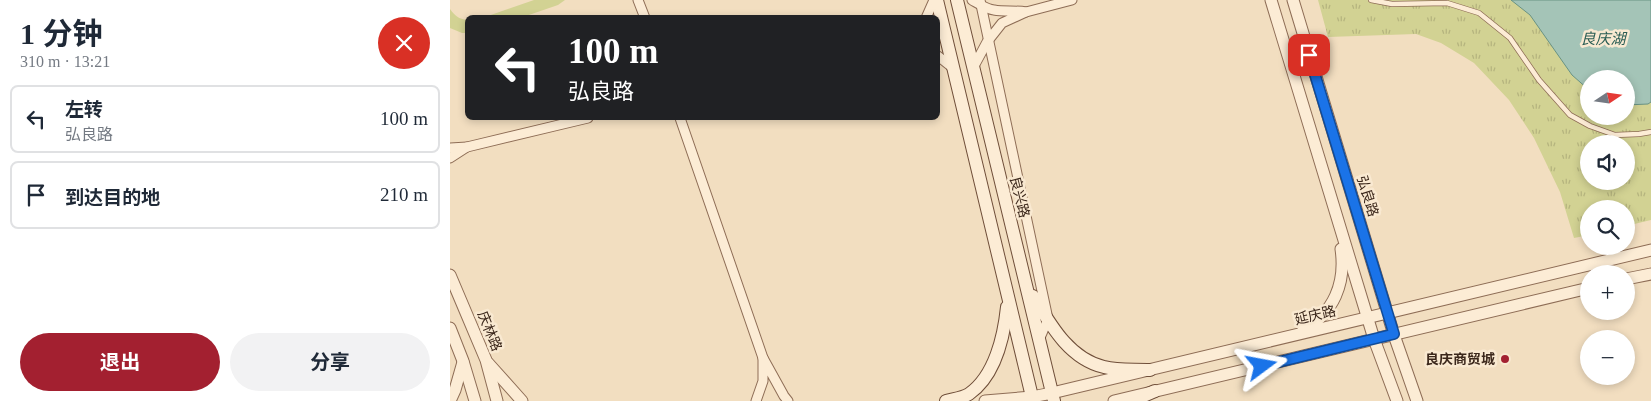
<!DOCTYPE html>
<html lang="zh">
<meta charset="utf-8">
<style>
body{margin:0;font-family:"Times New Roman","Noto Sans SC",serif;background:#f2f2f3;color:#1f2937;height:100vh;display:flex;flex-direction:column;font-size:19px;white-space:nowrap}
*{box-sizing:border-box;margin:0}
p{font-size:16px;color:#747a83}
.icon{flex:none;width:28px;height:28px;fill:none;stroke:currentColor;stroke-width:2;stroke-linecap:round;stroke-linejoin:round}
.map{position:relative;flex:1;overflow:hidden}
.sheet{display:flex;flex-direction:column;background:#fff;width:450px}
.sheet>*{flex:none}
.guide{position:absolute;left:15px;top:15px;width:475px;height:105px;border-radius:8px;box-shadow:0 2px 8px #0003;background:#202124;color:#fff;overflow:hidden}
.needle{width:32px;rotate:77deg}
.controls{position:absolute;left:1130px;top:70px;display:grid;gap:10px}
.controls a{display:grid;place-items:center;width:55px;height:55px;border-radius:50%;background:#fff;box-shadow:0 2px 8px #0003;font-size:25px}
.pin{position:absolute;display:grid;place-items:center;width:42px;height:42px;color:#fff;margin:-21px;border-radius:10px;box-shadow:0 2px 8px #0006}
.me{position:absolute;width:55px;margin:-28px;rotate:77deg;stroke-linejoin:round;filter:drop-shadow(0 0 4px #0008)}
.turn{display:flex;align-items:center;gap:18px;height:105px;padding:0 20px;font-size:22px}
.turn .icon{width:65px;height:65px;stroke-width:2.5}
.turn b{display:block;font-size:35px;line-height:42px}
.round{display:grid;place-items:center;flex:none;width:52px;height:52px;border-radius:26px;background:#f2f2f3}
.overview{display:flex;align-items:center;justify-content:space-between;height:85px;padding:0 20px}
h1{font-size:30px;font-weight:700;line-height:38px}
.action{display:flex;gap:10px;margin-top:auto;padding:10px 20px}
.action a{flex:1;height:58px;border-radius:30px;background:#a32030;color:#fff;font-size:20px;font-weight:700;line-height:58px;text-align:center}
.action a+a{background:#f2f2f3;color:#1f2937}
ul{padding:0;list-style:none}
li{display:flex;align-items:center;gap:15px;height:68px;margin:0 10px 8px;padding:0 10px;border:2px solid #e0e1e3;border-radius:8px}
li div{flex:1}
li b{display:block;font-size:19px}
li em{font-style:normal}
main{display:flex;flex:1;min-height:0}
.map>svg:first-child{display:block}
</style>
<main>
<section class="sheet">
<div class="overview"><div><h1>1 分钟</h1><p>310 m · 13:21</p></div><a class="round" style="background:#d93025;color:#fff"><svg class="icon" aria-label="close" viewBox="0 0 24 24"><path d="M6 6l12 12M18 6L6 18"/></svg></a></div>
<ul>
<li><svg class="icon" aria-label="left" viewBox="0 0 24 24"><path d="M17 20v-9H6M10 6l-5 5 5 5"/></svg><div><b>左转</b><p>弘良路</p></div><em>100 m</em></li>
<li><svg class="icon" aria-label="arrive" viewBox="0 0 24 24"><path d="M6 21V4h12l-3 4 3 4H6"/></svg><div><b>到达目的地</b></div><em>210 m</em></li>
</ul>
<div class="action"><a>退出</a><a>分享</a></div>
</section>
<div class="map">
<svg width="1201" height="401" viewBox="0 0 1201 401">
<defs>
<pattern id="grass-tufts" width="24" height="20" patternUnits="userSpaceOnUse" patternTransform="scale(1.25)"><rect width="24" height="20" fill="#d2d293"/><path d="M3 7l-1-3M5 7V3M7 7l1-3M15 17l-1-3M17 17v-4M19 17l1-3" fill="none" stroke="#b5b47e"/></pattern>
</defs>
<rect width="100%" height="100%" fill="#f2dec0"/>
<!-- grass -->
<path fill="url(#grass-tufts)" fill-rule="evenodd" d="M 868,0 L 1201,0 L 1201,220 L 1176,226 L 1176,209 L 1139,209 L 1139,235 L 1124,238 L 1110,192 L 1084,138 L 1059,100 L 1024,63 L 991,43 L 966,34 L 878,37 ZM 1139,79 L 1176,79 L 1176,116 L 1139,116 ZM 1139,144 L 1176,144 L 1176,181 L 1139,181 Z"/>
<!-- garden -->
<g fill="#d2d293">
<polygon points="84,0 115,0 108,5 73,17 35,17"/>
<path d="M 0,9 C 5,16 9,19 17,20 L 17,33 L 12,33 L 0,28 Z"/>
</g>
<!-- water -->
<polygon fill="#a4c4b7" stroke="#699384" points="1061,0 1201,0 1201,102 1198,104 1176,105 1176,79 1139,79 1139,90 1122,75 1080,15"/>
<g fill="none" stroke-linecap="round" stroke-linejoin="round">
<defs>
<polyline id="service" points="921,0 942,4 997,3 1029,13 1060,38 1089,80 1120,115 1140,126 1165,135 1189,134 1201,132"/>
<g id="minor">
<polyline points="188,0 195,18"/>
<path d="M 522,0 C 529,4 536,9 544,10 C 554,12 566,10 576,12 L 552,23 L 537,42 L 523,68"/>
<polyline points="530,0 598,319 589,340"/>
<polyline points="576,12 622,0"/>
<polyline points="476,18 484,0"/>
<polyline points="488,56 503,68"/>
<polyline points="230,118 313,358"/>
<polyline points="17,147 138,118"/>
<polyline points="0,148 17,147 0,158"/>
<polyline points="306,401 313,381 313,358 334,396 338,401"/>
</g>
<g id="tertiary">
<polyline points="821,0 924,339 947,401"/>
<polyline points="843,0 944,335 967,401"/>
<polyline points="0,275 36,360 47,401"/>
<polyline points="1176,279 1201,274"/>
<polyline points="0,328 13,361 25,401"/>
<path d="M 853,330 C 884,313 896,283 891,249"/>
<polyline points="38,363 72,401"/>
<polyline points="0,401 5,390 13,362"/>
<polyline points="535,401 582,397 602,393 1201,250"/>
<polyline points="664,401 1139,288"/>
</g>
<g id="secondary">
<polyline points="487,0 583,401"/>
<polyline points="507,0 604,401"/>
<path d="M 583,296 C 600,324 619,359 654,367 C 668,371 685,369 700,370"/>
<path d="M 496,401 C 503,399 513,398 519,394 C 545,376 554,336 557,307"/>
<polyline points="682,401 705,391"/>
</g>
</defs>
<!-- service casing -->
<use href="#service" stroke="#8e6d56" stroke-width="6"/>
<!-- minor casing -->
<use href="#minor" stroke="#8e6d56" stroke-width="11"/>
<!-- tertiary casing -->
<use href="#tertiary" stroke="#8e6d56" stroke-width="13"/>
<!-- secondary casing -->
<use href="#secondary" stroke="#6f4e39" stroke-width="14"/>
<!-- service -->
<use href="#service" stroke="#fcecd5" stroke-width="4.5"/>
<!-- minor -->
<use href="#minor" stroke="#fcecd5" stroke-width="9"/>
<!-- tertiary -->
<use href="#tertiary" stroke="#fcecd5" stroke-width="11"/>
<!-- secondary -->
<use href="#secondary" stroke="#fcecd5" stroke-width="12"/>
</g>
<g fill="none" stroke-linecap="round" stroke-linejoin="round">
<defs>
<polyline id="route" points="812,366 944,334 859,55"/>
</defs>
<!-- route casing -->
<use href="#route" stroke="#114b97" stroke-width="12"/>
<!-- route -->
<use href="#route" stroke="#1a73e8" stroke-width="9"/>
</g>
<!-- markers -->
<circle fill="#a32030" stroke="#f9e9d1" stroke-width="2" cx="1055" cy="359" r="5"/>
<g text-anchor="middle" stroke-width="5" stroke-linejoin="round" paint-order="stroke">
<!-- street labels -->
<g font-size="14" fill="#3c281c" stroke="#f9e9d1">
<text transform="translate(918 196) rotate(73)" y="5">弘良路</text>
<text transform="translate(570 197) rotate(76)" y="5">良兴路</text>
<text transform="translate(865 315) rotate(-13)" y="5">延庆路</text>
<text transform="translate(40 331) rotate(68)" y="5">庆林路</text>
</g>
<!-- poi labels -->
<g font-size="14" font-weight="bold" fill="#3c281c" stroke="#f9e9d1" text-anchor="end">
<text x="1045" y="364">良庆商贸城</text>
</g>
<!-- water labels -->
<g font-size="15" font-style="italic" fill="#2a5d54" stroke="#f9e9d1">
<text x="1153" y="44">良庆湖</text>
</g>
</g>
</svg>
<div class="controls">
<a><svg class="needle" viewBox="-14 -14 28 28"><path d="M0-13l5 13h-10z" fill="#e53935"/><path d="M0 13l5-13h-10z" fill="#747a83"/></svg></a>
<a><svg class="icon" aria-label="sound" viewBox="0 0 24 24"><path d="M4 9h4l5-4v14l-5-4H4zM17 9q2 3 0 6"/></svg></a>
<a><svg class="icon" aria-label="search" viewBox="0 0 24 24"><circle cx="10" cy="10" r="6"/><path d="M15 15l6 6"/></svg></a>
<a>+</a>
<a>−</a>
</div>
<div class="pin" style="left:859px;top:55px;background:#d93025"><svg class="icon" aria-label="arrive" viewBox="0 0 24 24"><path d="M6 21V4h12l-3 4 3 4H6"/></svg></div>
<svg class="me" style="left:812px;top:366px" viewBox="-20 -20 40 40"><path d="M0-17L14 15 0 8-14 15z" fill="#1a73e8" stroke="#fff" stroke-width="4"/></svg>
<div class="guide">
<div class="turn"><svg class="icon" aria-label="left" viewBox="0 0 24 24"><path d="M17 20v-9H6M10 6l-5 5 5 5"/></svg><div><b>100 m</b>弘良路</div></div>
</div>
</div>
</main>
